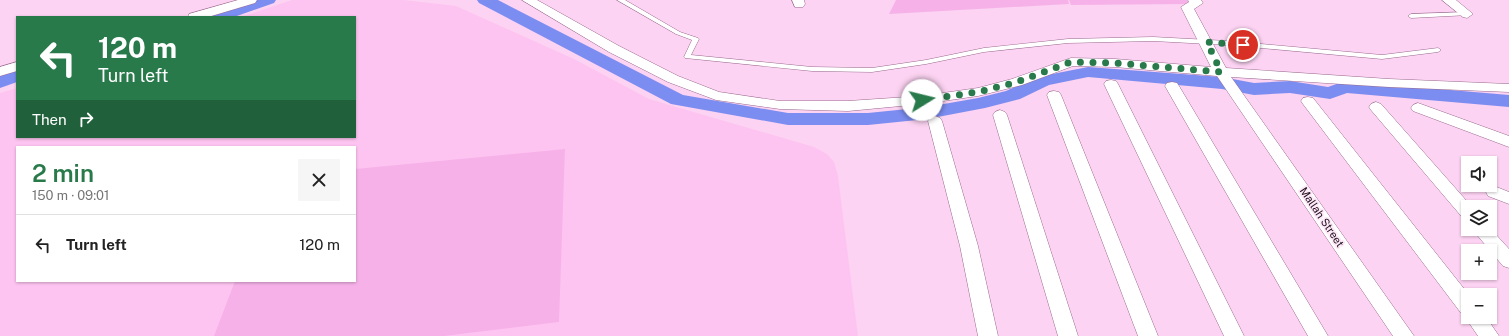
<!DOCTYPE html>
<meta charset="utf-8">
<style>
body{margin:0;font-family:"Public Sans",sans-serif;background:#f6f6f6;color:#222;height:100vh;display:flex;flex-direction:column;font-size:15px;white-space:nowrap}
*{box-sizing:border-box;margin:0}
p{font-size:13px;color:#767676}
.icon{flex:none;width:22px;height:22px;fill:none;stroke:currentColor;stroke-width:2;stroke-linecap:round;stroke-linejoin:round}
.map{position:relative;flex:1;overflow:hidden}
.details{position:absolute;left:16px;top:146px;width:340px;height:136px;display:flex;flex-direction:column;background:#fff;border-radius:0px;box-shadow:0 1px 3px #0004}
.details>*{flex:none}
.guide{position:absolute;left:16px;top:16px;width:340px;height:122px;border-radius:0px;box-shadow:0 1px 3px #0004;background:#297a4b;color:#fff;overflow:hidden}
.fabs{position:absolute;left:1461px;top:156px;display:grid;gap:8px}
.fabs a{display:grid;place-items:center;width:36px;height:36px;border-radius:0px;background:#fff;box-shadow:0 1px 3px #0004;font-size:20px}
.pin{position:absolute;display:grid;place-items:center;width:34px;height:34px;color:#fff;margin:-17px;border:2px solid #fff;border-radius:50%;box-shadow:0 1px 4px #0007}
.me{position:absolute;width:44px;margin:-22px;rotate:81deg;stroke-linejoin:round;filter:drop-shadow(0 0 3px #0008)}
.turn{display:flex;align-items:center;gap:14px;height:84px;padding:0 16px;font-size:18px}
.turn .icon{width:52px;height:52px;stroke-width:2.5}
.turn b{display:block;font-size:28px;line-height:34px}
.then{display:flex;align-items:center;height:38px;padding:0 16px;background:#0003;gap:8px;font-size:15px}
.round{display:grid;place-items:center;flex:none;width:42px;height:42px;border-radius:0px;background:#f6f6f6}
.overview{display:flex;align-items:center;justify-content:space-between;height:68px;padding:0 16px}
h1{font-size:24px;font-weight:600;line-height:30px;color:#297a4b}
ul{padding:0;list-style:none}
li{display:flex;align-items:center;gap:12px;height:60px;padding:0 16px;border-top:1px solid #e0e0e0}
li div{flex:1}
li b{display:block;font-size:15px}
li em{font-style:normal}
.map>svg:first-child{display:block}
</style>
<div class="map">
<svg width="1509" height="336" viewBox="0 0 1509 336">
<rect width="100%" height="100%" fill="#fcd3f2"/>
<!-- built -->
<path fill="#fec4f1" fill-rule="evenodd" d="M 292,0 L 404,0 L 456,6 L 574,59 L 649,99 L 814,147 L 827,154 L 834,162 L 838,176 L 858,336 L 0,336 L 0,93 L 17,88 L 17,137 L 355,137 L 355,17 L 241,17 ZM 17,147 L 355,147 L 355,281 L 17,281 Z"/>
<!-- green -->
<g fill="#f6b2e8">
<polygon points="896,0 1068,0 1069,4 889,14"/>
<polygon points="1069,0 1187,0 1190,4 1071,5"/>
<polygon points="565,149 559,322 444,336 214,336 235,281 355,281 355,169"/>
</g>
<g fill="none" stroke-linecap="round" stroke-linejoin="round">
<!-- canal -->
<g fill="#7c8df1" fill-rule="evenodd">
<polygon points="252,0 276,0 274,3 234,17 209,17 211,13"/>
<polygon points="477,0 498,0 683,95 788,113 868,113 927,107 978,98 1006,91 1037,77 1088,67 1222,77 1254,83 1290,81 1328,87 1345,81 1509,95 1509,107 1347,93 1330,99 1290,93 1254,95 1222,89 1088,77 1049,85 1020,99 985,108 927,119 868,125 788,125 671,104 479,3"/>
<polygon points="17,69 17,82 0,88 0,75"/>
</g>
<defs>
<g id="service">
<polygon points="617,0 625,0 680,32 698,38 699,39 691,55 812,67 872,68 926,60 984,48 1068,39 1153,37 1228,41 1382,55 1438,48 1441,50 1438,52 1382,59 1228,45 1153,41 1068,43 984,52 926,64 872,72 812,71 685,58 684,57 692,40 676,34"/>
<polygon points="1467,12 1469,13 1469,15 1411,18 1408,16 1411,14"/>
</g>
<g id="minor">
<polygon points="238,0 257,0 255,3 208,17 188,17 189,14"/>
<polygon points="522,0 537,0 619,46 678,76 719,92 780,101 848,101 922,96 978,88 1012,79 1071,58 1115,59 1211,67 1181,7 1189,2 1188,0 1201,0 1203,3 1194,9 1226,68 1389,79 1509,84 1509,92 1389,87 1231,77 1414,336 1393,336 1217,76 1115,67 1073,66 1022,85 978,96 922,104 848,111 780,109 716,100 668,82 609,52"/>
<polygon points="792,0 804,0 805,4 803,7 795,7"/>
<polygon points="1442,0 1456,0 1473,14 1467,18 1463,17"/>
<polygon points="17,62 17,71 0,76 0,67"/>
<polygon points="1111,80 1116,81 1118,84 1244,336 1224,336 1104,84 1106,81"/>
<polygon points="1172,82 1177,83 1179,86 1328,336 1308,336 1165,86 1167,83"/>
<polygon points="1054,91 1059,92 1061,95 1158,336 1138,336 1047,95 1049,92"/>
<polygon points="1308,97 1313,98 1469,295 1468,317 1486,317 1499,336 1478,336 1465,317 1466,315 1461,313 1303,104 1301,101 1303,98"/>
<polygon points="1376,102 1381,104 1472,207 1468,207 1468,219 1462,217 1371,110 1369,107 1371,104"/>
<polygon points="1418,103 1509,136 1509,147 1413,111 1411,108 1413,105"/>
<polygon points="1000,110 1005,112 1007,115 1078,336 1058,336 993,115 995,112"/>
<polygon points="935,116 940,118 942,121 978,246 998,336 978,336 960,246 928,121 930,118"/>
<polygon points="1494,186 1509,192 1509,204 1488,196 1486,192 1488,188"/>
<polygon points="1490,228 1509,249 1509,268 1503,266 1472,229"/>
</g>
</defs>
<!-- service casing -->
<use href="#service" stroke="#986a8e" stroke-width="1"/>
<!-- minor casing -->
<use href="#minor" stroke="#986a8e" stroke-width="1"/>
<!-- service -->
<use href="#service" fill="#fff" fill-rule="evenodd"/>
<!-- minor -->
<use href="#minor" fill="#fff" fill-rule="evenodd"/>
</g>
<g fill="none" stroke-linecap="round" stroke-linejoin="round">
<!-- route -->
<polyline stroke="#297a4b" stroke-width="7" stroke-dasharray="0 12.6" points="922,100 978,92 1017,82 1071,62 1115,63 1221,72 1207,42 1243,45"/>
</g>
<g text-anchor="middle" stroke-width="3.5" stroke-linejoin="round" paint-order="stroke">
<!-- street labels -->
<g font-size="11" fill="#1e0d1b" stroke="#fce8f7">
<text transform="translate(1322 217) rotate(56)" y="4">Mallah Street</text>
</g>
</g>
</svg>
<div class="fabs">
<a><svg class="icon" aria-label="sound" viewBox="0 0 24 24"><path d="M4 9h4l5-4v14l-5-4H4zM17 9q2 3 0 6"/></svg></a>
<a><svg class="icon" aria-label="layers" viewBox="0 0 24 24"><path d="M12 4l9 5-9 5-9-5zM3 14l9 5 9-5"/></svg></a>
<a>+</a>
<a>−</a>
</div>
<div class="pin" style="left:1243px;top:45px;background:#d93025"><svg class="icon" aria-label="arrive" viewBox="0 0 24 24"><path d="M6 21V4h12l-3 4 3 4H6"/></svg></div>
<svg class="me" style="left:922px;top:100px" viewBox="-20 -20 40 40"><circle r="19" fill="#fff"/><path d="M0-13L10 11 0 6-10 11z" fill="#297a4b"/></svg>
<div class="guide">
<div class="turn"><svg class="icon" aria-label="left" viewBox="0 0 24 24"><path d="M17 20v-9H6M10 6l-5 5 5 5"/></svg><div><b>120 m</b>Turn left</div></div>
<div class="then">Then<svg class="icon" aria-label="right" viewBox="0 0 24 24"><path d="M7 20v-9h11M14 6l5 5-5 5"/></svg></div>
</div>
<section class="details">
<div class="overview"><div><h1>2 min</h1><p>150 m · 09:01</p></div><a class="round"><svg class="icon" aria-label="close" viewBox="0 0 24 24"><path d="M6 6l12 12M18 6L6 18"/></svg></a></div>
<ul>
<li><svg class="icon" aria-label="left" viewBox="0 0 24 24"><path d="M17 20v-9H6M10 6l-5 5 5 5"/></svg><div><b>Turn left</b></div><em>120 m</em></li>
</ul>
</section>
</div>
